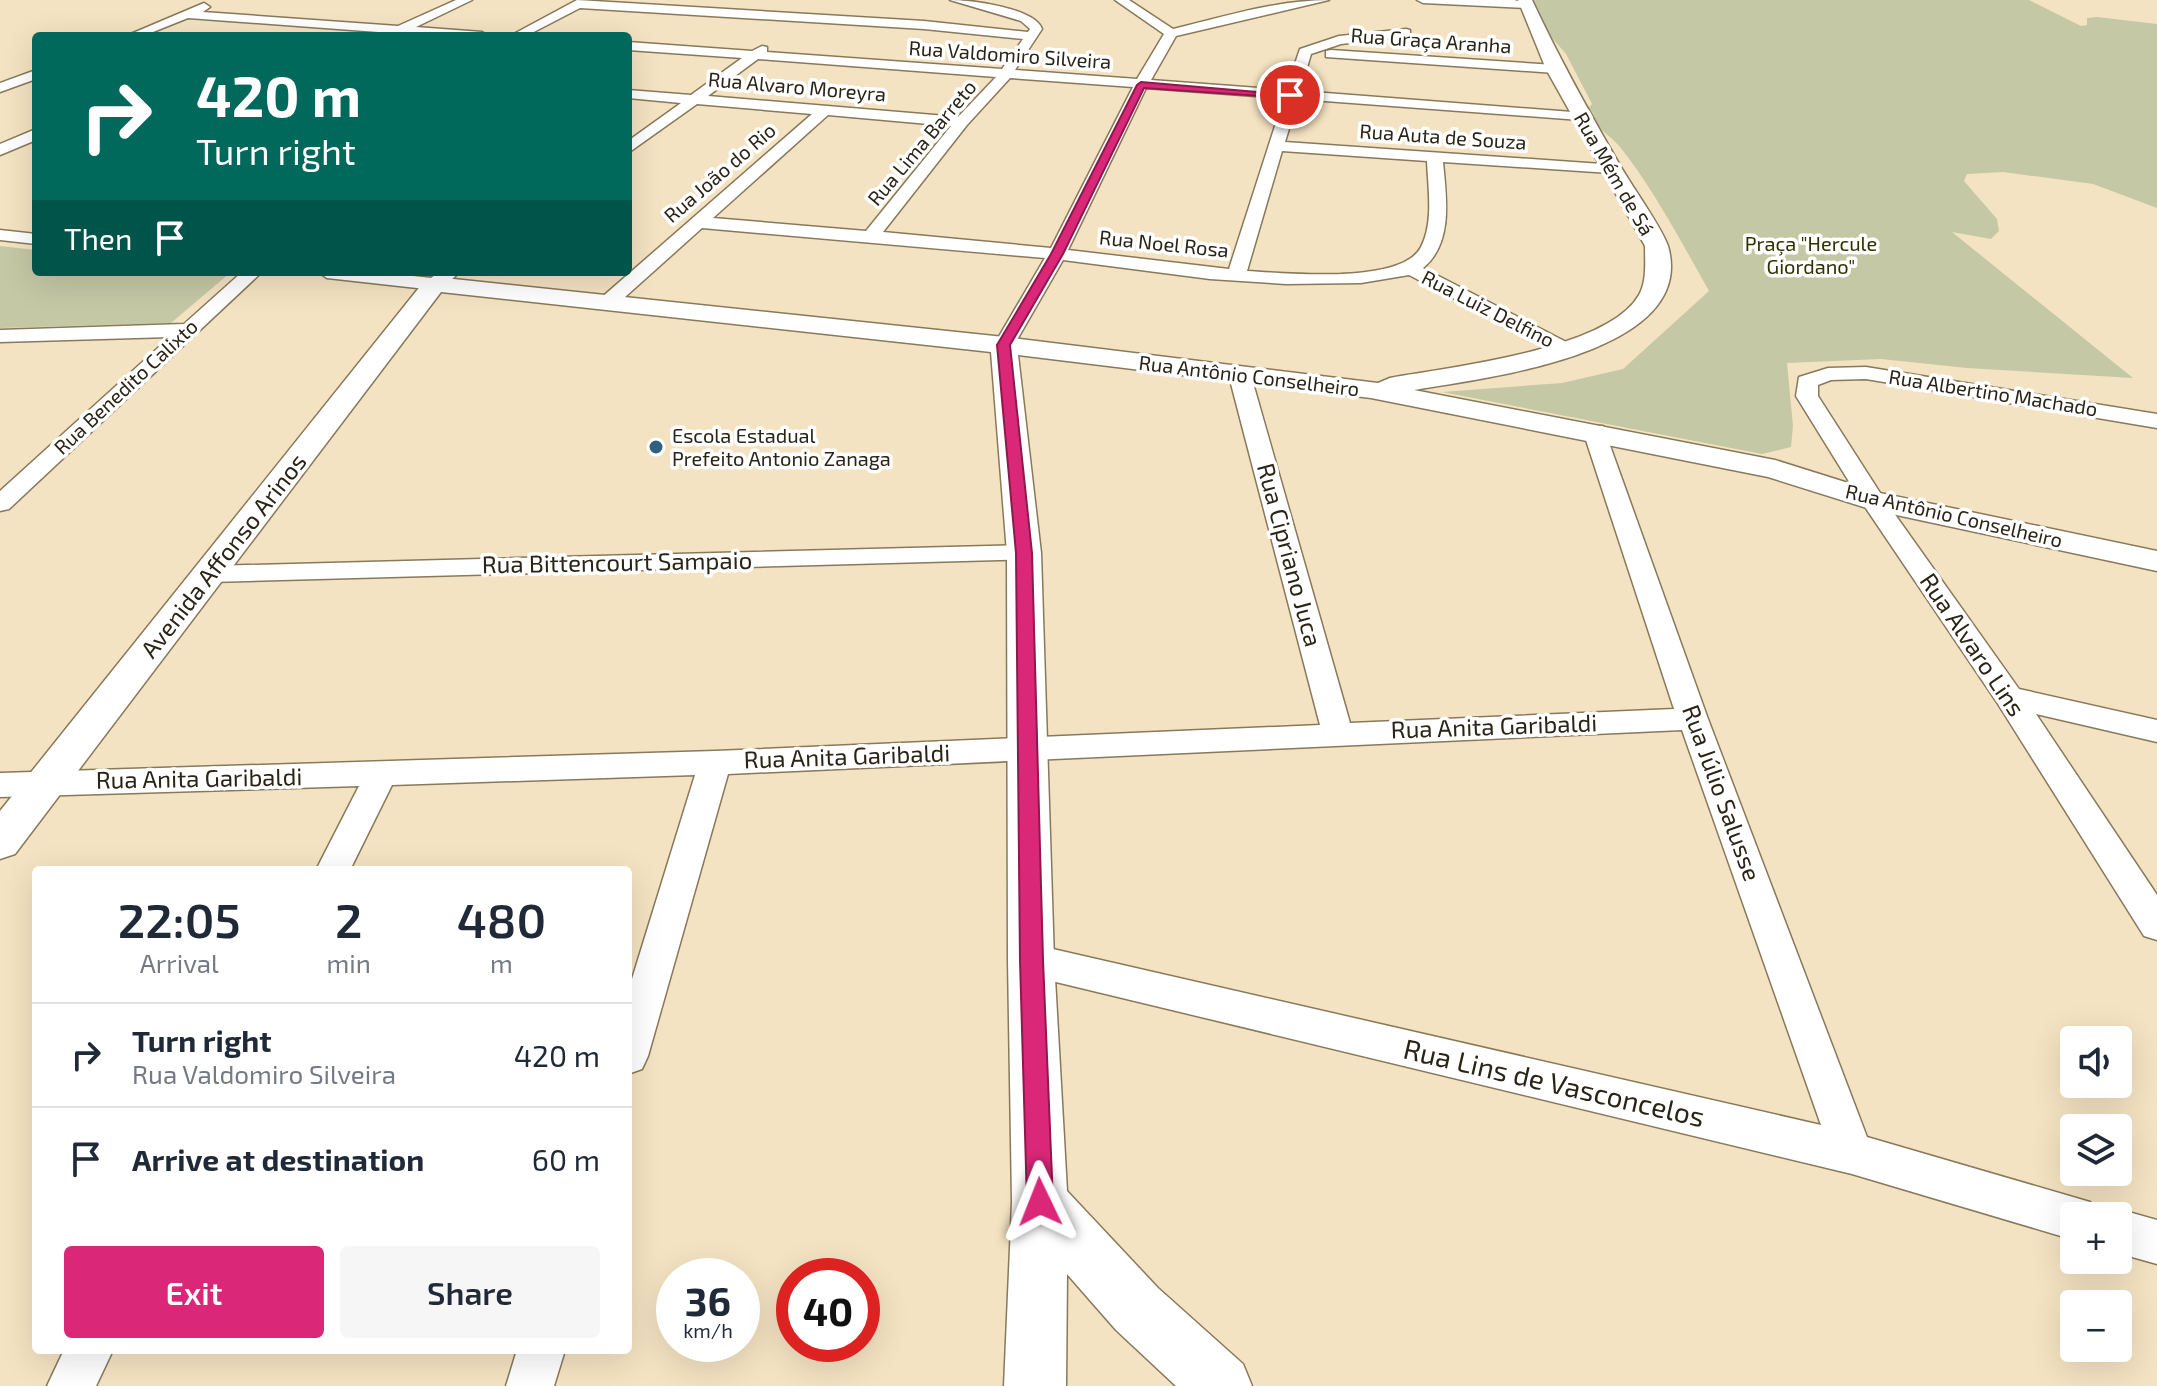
<!DOCTYPE html>
<meta charset="utf-8">
<style>
body{margin:0;font-family:"Exo 2",sans-serif;background:#f6f6f7;color:#1f2937;height:100vh;display:flex;flex-direction:column;font-size:30px;white-space:nowrap}
*{box-sizing:border-box;margin:0}
p{font-size:26px;color:#747a83}
.icon{flex:none;width:44px;height:44px;fill:none;stroke:currentColor;stroke-width:2;stroke-linecap:round;stroke-linejoin:round}
.map{position:relative;flex:1;overflow:hidden}
.side{position:absolute;left:32px;top:866px;width:600px;height:488px;display:flex;flex-direction:column;background:#fff;border-radius:8px;box-shadow:0 8px 32px #0002}
.side>*{flex:none}
.hud{position:absolute;left:32px;top:32px;width:600px;height:244px;border-radius:8px;box-shadow:0 8px 32px #0002;background:#00695c;color:#fff;overflow:hidden}
.fabs{position:absolute;left:2060px;top:1026px;display:grid;gap:16px}
.fabs a{display:grid;place-items:center;width:72px;height:72px;border-radius:8px;background:#fff;box-shadow:0 8px 32px #0002;font-size:40px}
.speed{position:absolute;left:656px;top:1258px;display:flex;gap:16px;font-size:40px;font-weight:700;text-align:center}
.speed>*{display:grid;place-content:center;width:104px;height:104px;border-radius:50%;background:#fff;box-shadow:0 8px 32px #0002;line-height:1}
.speed small{font-size:20px;font-weight:400}
.speed .limit{border:12px solid #d22;background:#fff;color:#111}
.pin{position:absolute;display:grid;place-items:center;width:68px;height:68px;color:#fff;margin:-34px;border:4px solid #fff;border-radius:50%;box-shadow:0 2px 8px #0007}
.me{position:absolute;width:88px;margin:-44px;rotate:358deg;stroke-linejoin:round;filter:drop-shadow(0 0 6px #0008)}
.turn{display:flex;align-items:center;gap:28px;height:168px;padding:0 32px;font-size:36px}
.turn .icon{width:104px;height:104px;stroke-width:2.5}
.turn b{display:block;font-size:56px;line-height:68px}
.then{display:flex;align-items:center;height:76px;padding:0 32px;background:#0003;gap:16px;font-size:30px}
.eta{display:flex;justify-content:space-evenly;align-items:center;height:136px;text-align:center}
.eta b{font-size:48px;font-weight:600;line-height:56px}
.primary-button{display:flex;gap:16px;margin-top:auto;padding:16px 32px}
.primary-button a{flex:1;height:92px;border-radius:8px;background:#db2777;color:#fff;font-size:32px;font-weight:600;line-height:92px;text-align:center}
.primary-button a+a{background:#f6f6f7;color:#1f2937}
ul{padding:0;list-style:none}
li{display:flex;align-items:center;gap:24px;height:104px;padding:0 32px;border-top:2px solid #e0e1e3}
li div{flex:1}
li b{display:block;font-size:30px}
li em{font-style:normal}
.map>svg:first-child{display:block}
</style>
<div class="map">
<svg width="2157" height="1386" viewBox="0 0 2157 1386">
<rect width="100%" height="100%" fill="#f4e3c2"/>
<!-- green -->
<g fill="#c5c8a5">
<path d="M 1420,0 L 2029,0 L 2081,26 L 2087,25 L 2087,18 L 2097,17 L 2157,24 L 2157,208 L 2093,184 L 2003,172 L 1967,174 L 1964,181 L 1997,219 L 1999,231 L 1991,239 L 1952,232 L 2133,378 L 1967,368 L 1881,359 L 1787,363 L 1793,426 L 1791,447 L 1762,454 L 1442,392 L 1562,383 L 1623,369 L 1709,291 C 1683,245 1653,188 1620,147 C 1607,132 1598,131 1587,110 L 1592,104 L 1566,54 L 1540,24 L 1540,14 L 1536,8 Z"/>
<polygon points="0,246 36,250 36,272 231,272 171,323 0,328"/>
</g>
<g fill="none" stroke-linecap="round" stroke-linejoin="round">
<defs>
<g id="minor">
<polygon points="456,0 472,0 416,27 482,32 488,36 432,36 188,18 143,36 126,36 204,3 210,7 203,12 398,26"/>
<path d="M 577,0 L 924,21 L 1028,32 L 1030,29 L 1021,21 L 950,0 C 971,0 1035,8 1042,29 L 1015,70 L 1137,79 L 1164,34 L 1115,0 L 1129,0 L 1173,29 C 1224,17 1276,0 1329,0 L 1176,36 L 1151,80 L 1286,90 L 1300,49 L 1339,36 L 1406,29 L 1410,30 L 1410,36 L 1341,44 L 1311,54 L 1300,91 L 1585,113 L 1587,116 L 1580,120 L 1298,99 L 1285,142 L 1616,165 L 1618,168 L 1610,173 L 1443,162 C 1446,196 1454,243 1423,268 L 1574,346 L 1577,350 L 1567,356 L 1560,354 L 1409,275 L 1361,283 L 1286,284 L 1210,279 L 1063,260 L 1014,345 L 1004,351 L 994,345 L 1045,258 L 702,228 L 615,306 L 601,306 L 598,302 L 601,298 L 812,114 L 697,104 L 628,153 L 628,141 L 681,103 L 628,98 L 628,90 L 691,95 L 742,58 L 628,50 L 628,42 L 752,51 L 762,46 L 767,47 L 767,52 L 1002,69 L 1023,39 L 924,29 L 580,8 L 526,36 L 510,36 ZM 758,59 L 996,77 L 958,117 L 708,96 ZM 1010,78 L 1133,87 L 1051,248 L 883,232 L 967,125 ZM 1146,88 L 1284,98 L 1229,269 L 1068,250 ZM 828,115 L 951,126 L 866,231 L 713,218 ZM 1282,151 L 1427,161 C 1428,188 1434,222 1421,247 C 1402,285 1284,273 1247,271 Z"/>
<polygon points="1417,0 1514,0 1532,4 1526,8 1423,3"/>
<polygon points="1331,50 1555,65 1562,69 1555,73 1326,57 1326,51"/>
<polygon points="36,70 36,79 0,92 0,83"/>
<polygon points="36,129 36,140 0,155 0,144"/>
<polygon points="0,230 36,234 36,244 0,240"/>
<polygon points="242,272 262,272 9,509 0,511 0,491 170,337 0,342 0,330 184,324"/>
<polygon points="318,272 378,272 431,278 439,272 460,272 442,288 435,290 327,278"/>
<polygon points="1866,367 2157,414 2157,428 1866,379 1831,380 1818,385 1818,396 1884,499 2019,689 2157,720 2157,742 2036,714 2157,895 2157,940 2144,936 1998,704 1861,501 1796,396 1799,377 1828,368"/>
<polygon points="1240,370 1251,376 1350,723 1674,709 1583,431 1587,426 1603,426 1708,719 1867,1137 2090,1202 2095,1216 2074,1216 2074,1240 1852,1174 1031,976 1018,971 1012,960 1018,949 1031,944 1821,1125 1682,730 728,774 648,1056 642,1069 628,1074 628,992 695,775 392,785 350,870 316,870 359,786 0,797 0,773 715,751 1320,725 1229,376"/>
<polygon points="1024,545 1033,547 1037,553 1033,559 211,582 202,580 198,574 202,568 211,566"/>
<polygon points="2118,1209 2157,1220 2157,1264 2118,1253 2118,1216 2102,1216"/>
<polygon points="64,1350 113,1350 96,1386 47,1386"/>
<polygon points="517,1350 565,1350 554,1386 506,1386"/>
</g>
<path id="tertiary" d="M 1518,0 L 1532,0 C 1559,58 1589,112 1621,167 C 1633,188 1661,226 1668,246 C 1699,355 1482,378 1414,390 L 1775,460 L 1880,493 L 2157,551 L 2157,571 L 1873,510 L 1768,477 L 1371,398 L 1018,355 L 1041,553 L 1054,960 L 1067,1191 L 1158,1288 L 1243,1364 L 1252,1386 L 1176,1386 L 1116,1330 L 1067,1274 L 1066,1386 L 1004,1386 L 1012,1202 L 1008,960 L 1007,553 L 991,352 L 441,292 L 15,854 L 0,859 L 0,811 L 426,279 L 435,277 L 1004,337 L 1378,383 L 1390,378 C 1450,367 1608,350 1639,295 C 1647,281 1645,262 1645,246 L 1546,69 Z"/>
</defs>
<!-- minor casing -->
<use href="#minor" stroke="#88795b" stroke-width="3"/>
<!-- tertiary casing -->
<use href="#tertiary" stroke="#88795b" stroke-width="3"/>
<!-- minor -->
<use href="#minor" fill="#fff" fill-rule="evenodd"/>
<!-- tertiary -->
<use href="#tertiary" fill="#fff" fill-rule="evenodd"/>
</g>
<!-- route -->
<polygon fill="#db2777" stroke="#8e194d" stroke-width="2" points="1141,82 1294,95 1290,98 1144,88 1063,254 1010,345 1032,553 1043,960 1053,1202 1049,1212 1040,1215 1031,1212 1027,1202 1020,960 1016,553 997,345 1051,254 1137,85"/>
<!-- markers -->
<circle fill="#316180" stroke="#fff" stroke-width="3" cx="656" cy="447" r="8"/>
<g text-anchor="middle" stroke-width="7" stroke-linejoin="round" paint-order="stroke">
<!-- far-street labels -->
<g font-size="20" fill="#2a2417" stroke="#fff">
<text transform="translate(1431 41) rotate(4)" y="7">Rua Graça Aranha</text>
<text transform="translate(1010 55) rotate(4)" y="7">Rua Valdomiro Silveira</text>
<text transform="translate(797 87) rotate(5)" y="7">Rua Alvaro Moreyra</text>
<text transform="translate(1443 137) rotate(4)" y="7">Rua Auta de Souza</text>
<text transform="translate(922 143) rotate(-50)" y="7">Rua Lima Barreto</text>
<text transform="translate(720 173) rotate(-41)" y="7">Rua João do Rio</text>
<text transform="translate(1614 174) rotate(60)" y="7">Rua Mém de Sá</text>
<text transform="translate(1164 244) rotate(6)" y="7">Rua Noel Rosa</text>
<text transform="translate(1488 309) rotate(27)" y="7">Rua Luiz Delfino</text>
<text transform="translate(1249 376) rotate(7)" y="7">Rua Antônio Conselheiro</text>
<text transform="translate(126 387) rotate(-43)" y="7">Rua Benedito Calixto</text>
<text transform="translate(1993 393) rotate(9)" y="7">Rua Albertino Machado</text>
<text transform="translate(1954 516) rotate(13)" y="7">Rua Antônio Conselheiro</text>
</g>
<!-- far-park labels -->
<g font-size="20" fill="#303100" stroke="#fff">
<text x="1811" y="251">Praça "Hercule<tspan x="1811" dy="23">Giordano"</tspan></text>
</g>
<!-- far-poi labels -->
<g font-size="20" fill="#2a2417" stroke="#fff" text-anchor="start">
<text x="672" y="443">Escola Estadual<tspan x="672" dy="23">Prefeito Antonio Zanaga</tspan></text>
</g>
<!-- street labels -->
<g font-size="24" fill="#2a2417" stroke="#fff">
<text transform="translate(1289 555) rotate(75)" y="8">Rua Cipriano Juca</text>
<text transform="translate(224 556) rotate(-52)" y="8">Avenida Affonso Arinos</text>
<text transform="translate(617 563) rotate(-1)" y="8">Rua Bittencourt Sampaio</text>
<text transform="translate(1972 645) rotate(56)" y="8">Rua Alvaro Lins</text>
<text transform="translate(1494 727) rotate(-2)" y="8">Rua Anita Garibaldi</text>
<text transform="translate(847 757) rotate(-2)" y="8">Rua Anita Garibaldi</text>
<text transform="translate(199 779) rotate(-1)" y="8">Rua Anita Garibaldi</text>
<text transform="translate(1721 793) rotate(70)" y="8">Rua Júlio Salusse</text>
</g>
<!-- near-street labels -->
<g font-size="28" fill="#2a2417" stroke="#fff">
<text transform="translate(1554 1083) rotate(13)" y="10">Rua Lins de Vasconcelos</text>
</g>
</g>
</svg>
<div class="fabs">
<a><svg class="icon" aria-label="sound" viewBox="0 0 24 24"><path d="M4 9h4l5-4v14l-5-4H4zM17 9q2 3 0 6"/></svg></a>
<a><svg class="icon" aria-label="layers" viewBox="0 0 24 24"><path d="M12 4l9 5-9 5-9-5zM3 14l9 5 9-5"/></svg></a>
<a>+</a>
<a>−</a>
</div>
<div class="speed"><div>36<small>km/h</small></div><div class="limit">40</div></div>
<div class="pin" style="left:1290px;top:95px;background:#d93025"><svg class="icon" aria-label="arrive" viewBox="0 0 24 24"><path d="M6 21V4h12l-3 4 3 4H6"/></svg></div>
<svg class="me" style="left:1040px;top:1202px" viewBox="-20 -20 40 40"><path d="M0-17L14 15 0 8-14 15z" fill="#db2777" stroke="#fff" stroke-width="4"/></svg>
<div class="hud">
<div class="turn"><svg class="icon" aria-label="right" viewBox="0 0 24 24"><path d="M7 20v-9h11M14 6l5 5-5 5"/></svg><div><b>420 m</b>Turn right</div></div>
<div class="then">Then<svg class="icon" aria-label="arrive" viewBox="0 0 24 24"><path d="M6 21V4h12l-3 4 3 4H6"/></svg></div>
</div>
<section class="side">
<div class="eta">
<div><b>22:05</b><p>Arrival</p></div>
<div><b>2</b><p>min</p></div>
<div><b>480</b><p>m</p></div>
</div>
<ul>
<li><svg class="icon" aria-label="right" viewBox="0 0 24 24"><path d="M7 20v-9h11M14 6l5 5-5 5"/></svg><div><b>Turn right</b><p>Rua Valdomiro Silveira</p></div><em>420 m</em></li>
<li><svg class="icon" aria-label="arrive" viewBox="0 0 24 24"><path d="M6 21V4h12l-3 4 3 4H6"/></svg><div><b>Arrive at destination</b></div><em>60 m</em></li>
</ul>
<div class="primary-button"><a>Exit</a><a>Share</a></div>
</section>
</div>
